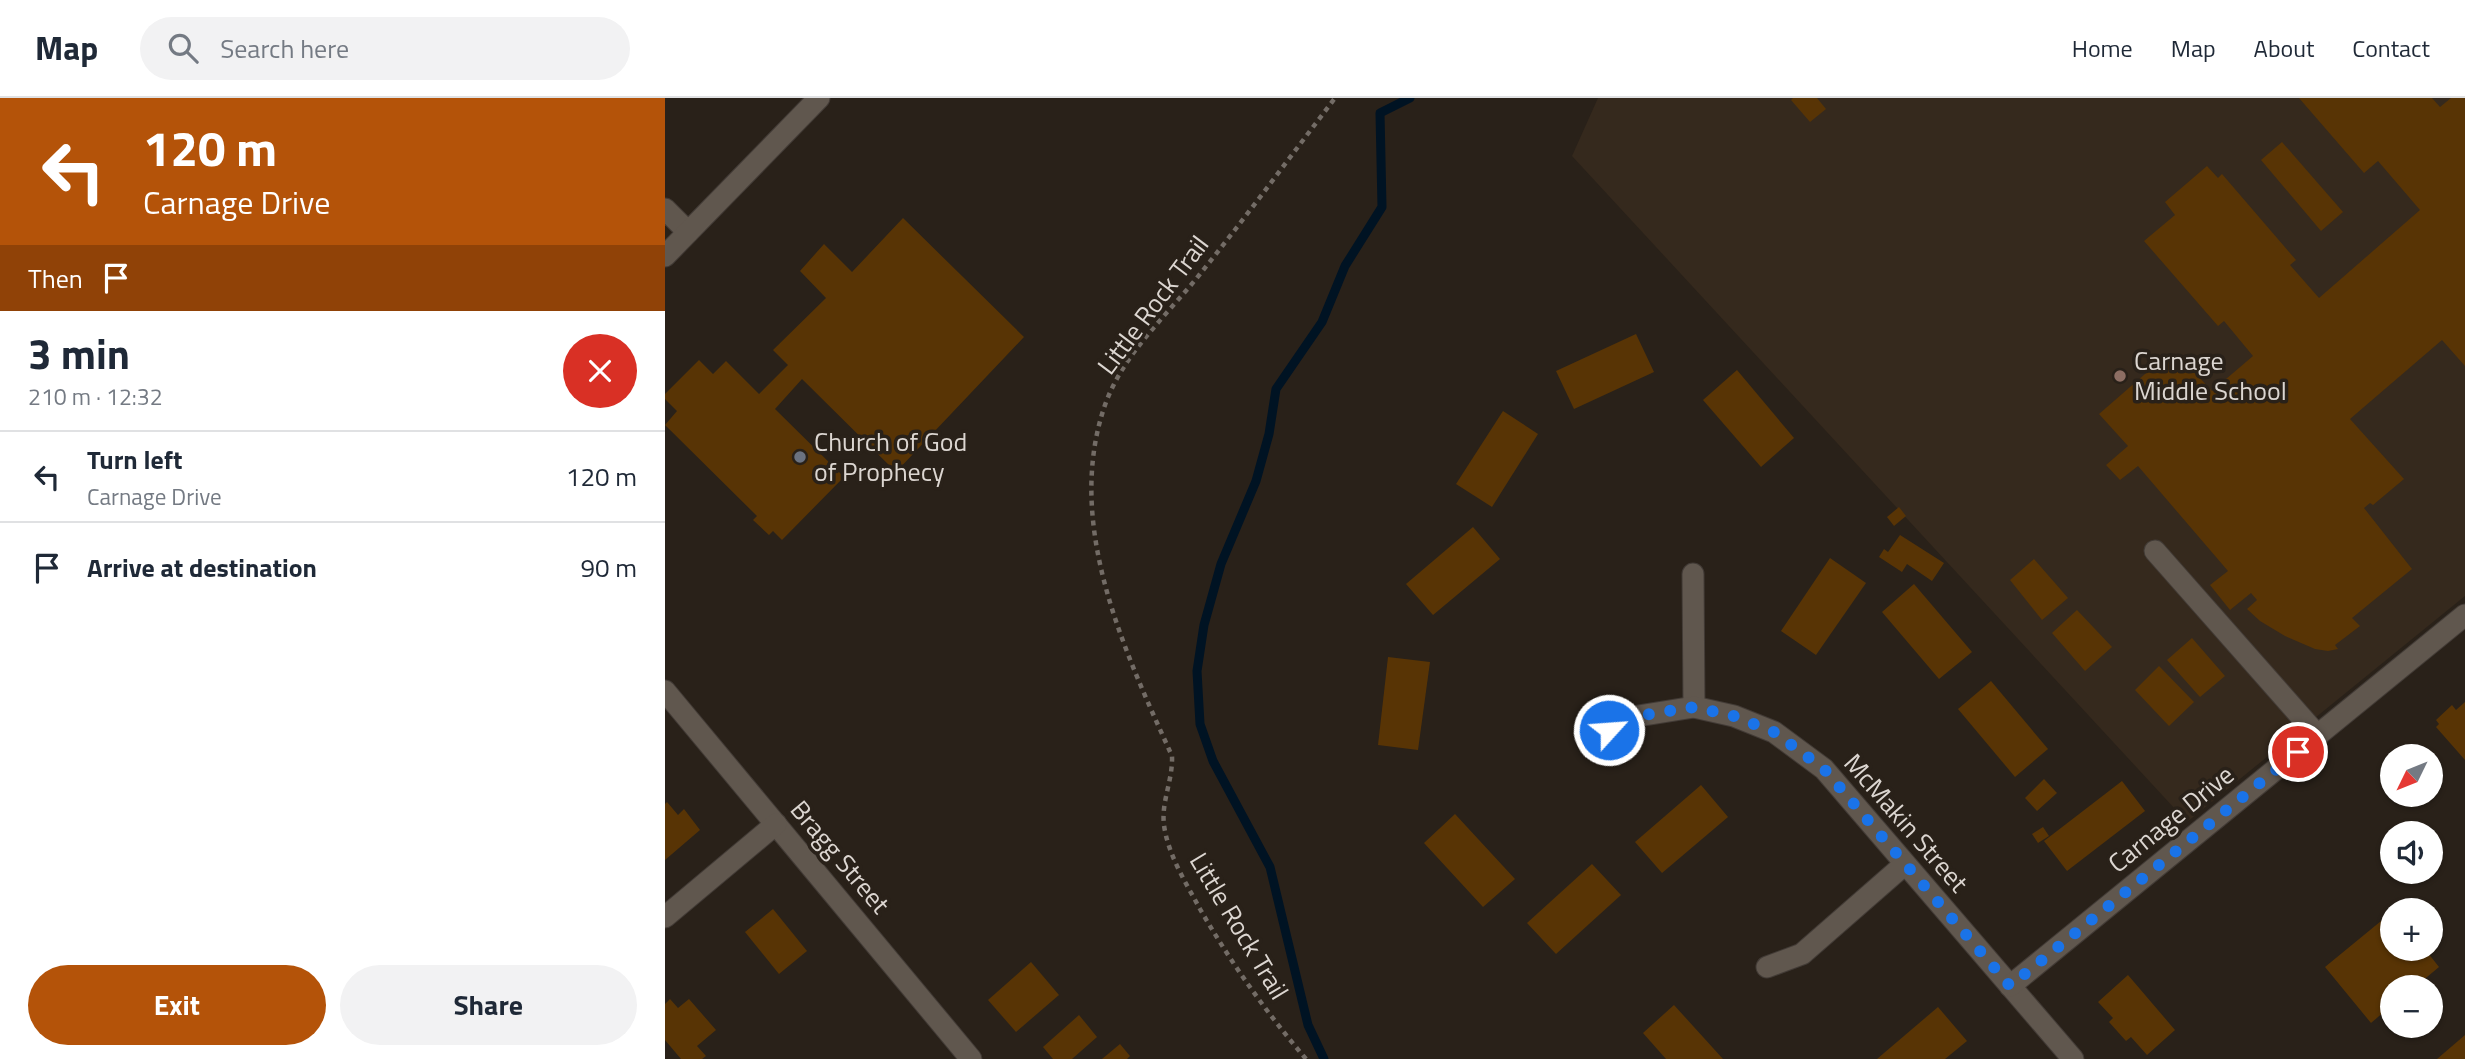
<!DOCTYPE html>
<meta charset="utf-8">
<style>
body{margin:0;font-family:"Titillium Web",sans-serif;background:#f2f2f3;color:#1f2937;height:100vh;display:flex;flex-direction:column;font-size:26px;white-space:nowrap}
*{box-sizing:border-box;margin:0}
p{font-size:23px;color:#747a83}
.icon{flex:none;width:38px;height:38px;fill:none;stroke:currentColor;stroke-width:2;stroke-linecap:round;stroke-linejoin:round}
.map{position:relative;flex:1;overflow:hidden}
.sheet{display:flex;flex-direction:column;background:#fff;width:665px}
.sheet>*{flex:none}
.hud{background:#b45309;color:#fff;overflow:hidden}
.needle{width:46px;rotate:227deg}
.fabs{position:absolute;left:1715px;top:646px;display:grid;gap:14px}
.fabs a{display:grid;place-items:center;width:63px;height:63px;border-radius:50%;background:#fff;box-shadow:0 2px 5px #0004;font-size:35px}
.pin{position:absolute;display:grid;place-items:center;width:60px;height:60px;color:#fff;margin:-30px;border:4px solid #fff;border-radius:50%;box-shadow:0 2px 7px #0007}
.me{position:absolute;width:77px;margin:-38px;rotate:64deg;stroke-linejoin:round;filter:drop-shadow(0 0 5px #0008)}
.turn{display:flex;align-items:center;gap:24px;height:147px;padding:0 28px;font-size:32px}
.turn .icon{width:91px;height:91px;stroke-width:2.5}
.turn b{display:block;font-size:49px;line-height:60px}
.then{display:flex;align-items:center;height:66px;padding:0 28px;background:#0003;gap:14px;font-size:26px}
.round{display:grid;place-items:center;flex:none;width:74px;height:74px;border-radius:37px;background:#f2f2f3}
.head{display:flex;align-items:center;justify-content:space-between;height:119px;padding:0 28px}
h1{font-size:42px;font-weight:700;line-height:52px}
.action{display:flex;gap:14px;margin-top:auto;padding:14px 28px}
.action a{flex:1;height:80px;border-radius:42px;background:#b45309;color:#fff;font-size:28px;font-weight:700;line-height:80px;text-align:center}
.action a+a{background:#f2f2f3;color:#1f2937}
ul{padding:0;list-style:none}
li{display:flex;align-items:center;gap:21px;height:91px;padding:0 28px;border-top:2px solid #e0e1e3}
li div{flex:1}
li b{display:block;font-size:26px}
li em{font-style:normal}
header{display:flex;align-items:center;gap:42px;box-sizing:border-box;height:98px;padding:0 35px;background:#fff;border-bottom:2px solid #e0e1e3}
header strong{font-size:33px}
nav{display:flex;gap:38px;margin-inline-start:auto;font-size:24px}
.search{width:490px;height:63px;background:#f2f2f3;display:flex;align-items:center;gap:18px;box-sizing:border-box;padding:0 24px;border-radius:38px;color:#747a83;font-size:26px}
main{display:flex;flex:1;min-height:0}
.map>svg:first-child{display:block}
</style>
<header>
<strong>Map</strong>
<div class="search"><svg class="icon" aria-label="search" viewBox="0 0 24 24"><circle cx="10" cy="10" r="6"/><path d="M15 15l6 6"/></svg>Search here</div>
<nav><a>Home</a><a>Map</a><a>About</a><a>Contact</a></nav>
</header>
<main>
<section class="sheet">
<div class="hud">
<div class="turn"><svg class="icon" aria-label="left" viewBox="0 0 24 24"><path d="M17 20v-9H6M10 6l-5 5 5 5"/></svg><div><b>120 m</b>Carnage Drive</div></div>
<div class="then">Then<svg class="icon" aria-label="arrive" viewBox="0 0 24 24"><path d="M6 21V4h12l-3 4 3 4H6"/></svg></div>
</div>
<div class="head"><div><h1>3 min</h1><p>210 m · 12:32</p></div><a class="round" style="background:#d93025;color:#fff"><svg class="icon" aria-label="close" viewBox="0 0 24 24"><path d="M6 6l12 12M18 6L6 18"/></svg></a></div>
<ul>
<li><svg class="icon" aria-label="left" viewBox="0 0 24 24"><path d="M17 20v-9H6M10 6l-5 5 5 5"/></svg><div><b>Turn left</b><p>Carnage Drive</p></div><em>120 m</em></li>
<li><svg class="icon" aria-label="arrive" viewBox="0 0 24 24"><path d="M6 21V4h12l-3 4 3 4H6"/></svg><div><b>Arrive at destination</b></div><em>90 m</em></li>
</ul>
<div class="action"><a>Exit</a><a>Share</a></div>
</section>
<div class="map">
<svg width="1800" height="961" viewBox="0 0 1800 961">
<rect width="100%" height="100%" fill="#292119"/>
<!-- built -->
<polygon fill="#35291d" points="933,0 1800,0 1800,498 1522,724 907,58"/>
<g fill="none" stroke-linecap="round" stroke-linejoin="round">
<!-- stream -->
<polyline stroke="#001323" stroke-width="9" points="659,961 643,927 605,769 548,663 535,626 532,573 539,527 556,466 591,383 604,336 611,291 657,224 680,168 717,109 715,15 745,0"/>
</g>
<!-- building -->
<g fill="#583405">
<polygon points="1128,0 1152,0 1161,11 1145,24 1126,2"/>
<polygon points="1634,0 1767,0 1775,9 1786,0 1800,0 1800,268 1777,242 1685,321 1739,381 1708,407 1705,405 1699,410 1747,471 1687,520 1695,528 1670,547 1673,551 1663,553 1650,551 1620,538 1595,523 1582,511 1592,502 1586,495 1565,512 1545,487 1563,473 1473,368 1455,382 1441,367 1463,348 1434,316 1503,256 1512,266 1518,262 1547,293 1588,258 1559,223 1553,228 1479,143 1510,117 1500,104 1542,68 1553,80 1557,76 1631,162 1625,167 1654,200 1755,112 1713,63 1699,75"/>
<polygon points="1617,44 1678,114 1656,133 1596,62"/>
<polygon points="238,120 359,239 231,374 137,281 110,311 179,379 117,442 108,433 104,437 88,422 92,418 0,327 12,313 0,301 0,296 34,262 48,276 61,263 94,296 123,267 108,252 161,200 135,173 159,146 187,174"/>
<polygon points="971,236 989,274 909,311 891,273"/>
<polygon points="1072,272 1129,340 1096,369 1038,302"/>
<polygon points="838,313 873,336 827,409 791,386"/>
<polygon points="1234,409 1241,418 1229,428 1222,419"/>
<polygon points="808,429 835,461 768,517 741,486"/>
<polygon points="1235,437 1279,465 1267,483 1242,466 1237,474 1214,459 1219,451 1223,454"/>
<polygon points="1165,460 1201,485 1151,557 1116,533"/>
<polygon points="1369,461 1403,500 1377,522 1345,482"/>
<polygon points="1249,486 1307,554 1274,581 1217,514"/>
<polygon points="1412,512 1447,549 1420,573 1387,535"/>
<polygon points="1527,540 1560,578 1535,599 1502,562"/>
<polygon points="723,559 765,564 753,652 713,647"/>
<polygon points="1494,568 1529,604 1504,628 1470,592"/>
<polygon points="1326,583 1383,651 1350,679 1293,611"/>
<polygon points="1800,604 1800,662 1771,629 1774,626 1771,622 1787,607 1791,612"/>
<polygon points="1379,681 1392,695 1372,713 1360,700"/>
<polygon points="1457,683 1480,713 1402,773 1379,743"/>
<polygon points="1036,687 1063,719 997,775 970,744"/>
<polygon points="2,704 13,717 19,711 35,732 0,762 0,706"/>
<polygon points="790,716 850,781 818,809 759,745"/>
<polygon points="1378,729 1384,738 1373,745 1367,736"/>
<polygon points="927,766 956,797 891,856 862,825"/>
<polygon points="108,811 142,853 114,876 80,834"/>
<polygon points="1727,814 1727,850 1759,850 1774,869 1750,889 1727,889 1727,907 1706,925 1660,869"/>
<polygon points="366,864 394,897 351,934 323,902"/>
<polygon points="1463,877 1510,932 1482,957 1466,939 1461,943 1444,924 1448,920 1433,904"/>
<polygon points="5,901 13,910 24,901 51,932 32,948 41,958 37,961 16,961 0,942 0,906"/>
<polygon points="1009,907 1058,961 1001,961 978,935"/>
<polygon points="1273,909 1302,943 1280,961 1212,961"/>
<polygon points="414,917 432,939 407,961 388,961 378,949"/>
<polygon points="1800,937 1800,961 1772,961"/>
<polygon points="455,946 465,958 462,961 437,961"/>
</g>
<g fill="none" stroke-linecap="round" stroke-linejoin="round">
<defs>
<g id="minor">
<polyline points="0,111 23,134"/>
<polyline points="0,158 154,0"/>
<polyline points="1490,453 1653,638"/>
<polyline points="1028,476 1029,609"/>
<polyline points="0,593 306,961"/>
<polyline points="944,632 973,618 1029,609 1069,618 1109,634 1159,671 1408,961"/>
<polyline points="0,819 111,726"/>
<polyline points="1102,869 1137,856 1240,766"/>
<polyline points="1345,888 1800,517"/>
</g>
</defs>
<!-- minor casing -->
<use href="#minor" stroke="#423b36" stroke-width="23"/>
<!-- path -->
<path stroke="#736c66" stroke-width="4.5" stroke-dasharray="5 5" stroke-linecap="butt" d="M 641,961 C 601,914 566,865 535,811 C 521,785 503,757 499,727 C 496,704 508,682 507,658 C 460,554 401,430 438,313 C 455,258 500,220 535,176 C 581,119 625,59 670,0"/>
<!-- minor -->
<use href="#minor" stroke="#60574e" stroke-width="21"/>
</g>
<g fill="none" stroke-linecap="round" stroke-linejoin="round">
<!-- route -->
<polyline stroke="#1a73e8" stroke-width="12" stroke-dasharray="0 21.6" points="944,632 973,618 1029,609 1069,618 1109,634 1159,671 1345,888 1633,654"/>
</g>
<!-- markers -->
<circle fill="#8d6e63" stroke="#292119" stroke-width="2.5" cx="1455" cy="278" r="7"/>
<circle fill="#6b7280" stroke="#292119" stroke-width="2.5" cx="135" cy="359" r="7"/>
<g text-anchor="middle" stroke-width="7" stroke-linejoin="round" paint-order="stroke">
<!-- street labels -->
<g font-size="26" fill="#dcd6d1" stroke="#292119">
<text transform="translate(488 207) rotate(-53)" y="9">Little Rock Trail</text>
<text transform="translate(1506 721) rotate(-39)" y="9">Carnage Drive</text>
<text transform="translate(1241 725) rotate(49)" y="9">McMakin Street</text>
<text transform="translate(175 759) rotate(50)" y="9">Bragg Street</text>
<text transform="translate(574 828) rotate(59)" y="9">Little Rock Trail</text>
</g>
<!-- poi labels -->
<g font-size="26" fill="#dcd6d1" stroke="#292119" text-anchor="start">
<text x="1469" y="272">Carnage<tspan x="1469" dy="30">Middle School</tspan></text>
<text x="149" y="353">Church of God<tspan x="149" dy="30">of Prophecy</tspan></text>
</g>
</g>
</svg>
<div class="fabs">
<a><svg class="needle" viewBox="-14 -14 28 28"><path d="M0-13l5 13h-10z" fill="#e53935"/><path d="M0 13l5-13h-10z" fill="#747a83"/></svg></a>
<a><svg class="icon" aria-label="sound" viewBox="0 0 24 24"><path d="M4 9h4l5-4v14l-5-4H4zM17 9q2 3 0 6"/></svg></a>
<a>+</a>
<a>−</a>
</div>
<div class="pin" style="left:1633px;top:654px;background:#d93025"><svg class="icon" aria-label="arrive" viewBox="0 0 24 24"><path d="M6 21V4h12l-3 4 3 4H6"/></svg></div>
<svg class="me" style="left:944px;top:632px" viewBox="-20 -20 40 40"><circle r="17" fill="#1a73e8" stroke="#fff" stroke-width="3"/><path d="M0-11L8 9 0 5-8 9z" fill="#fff"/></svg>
</div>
</main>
